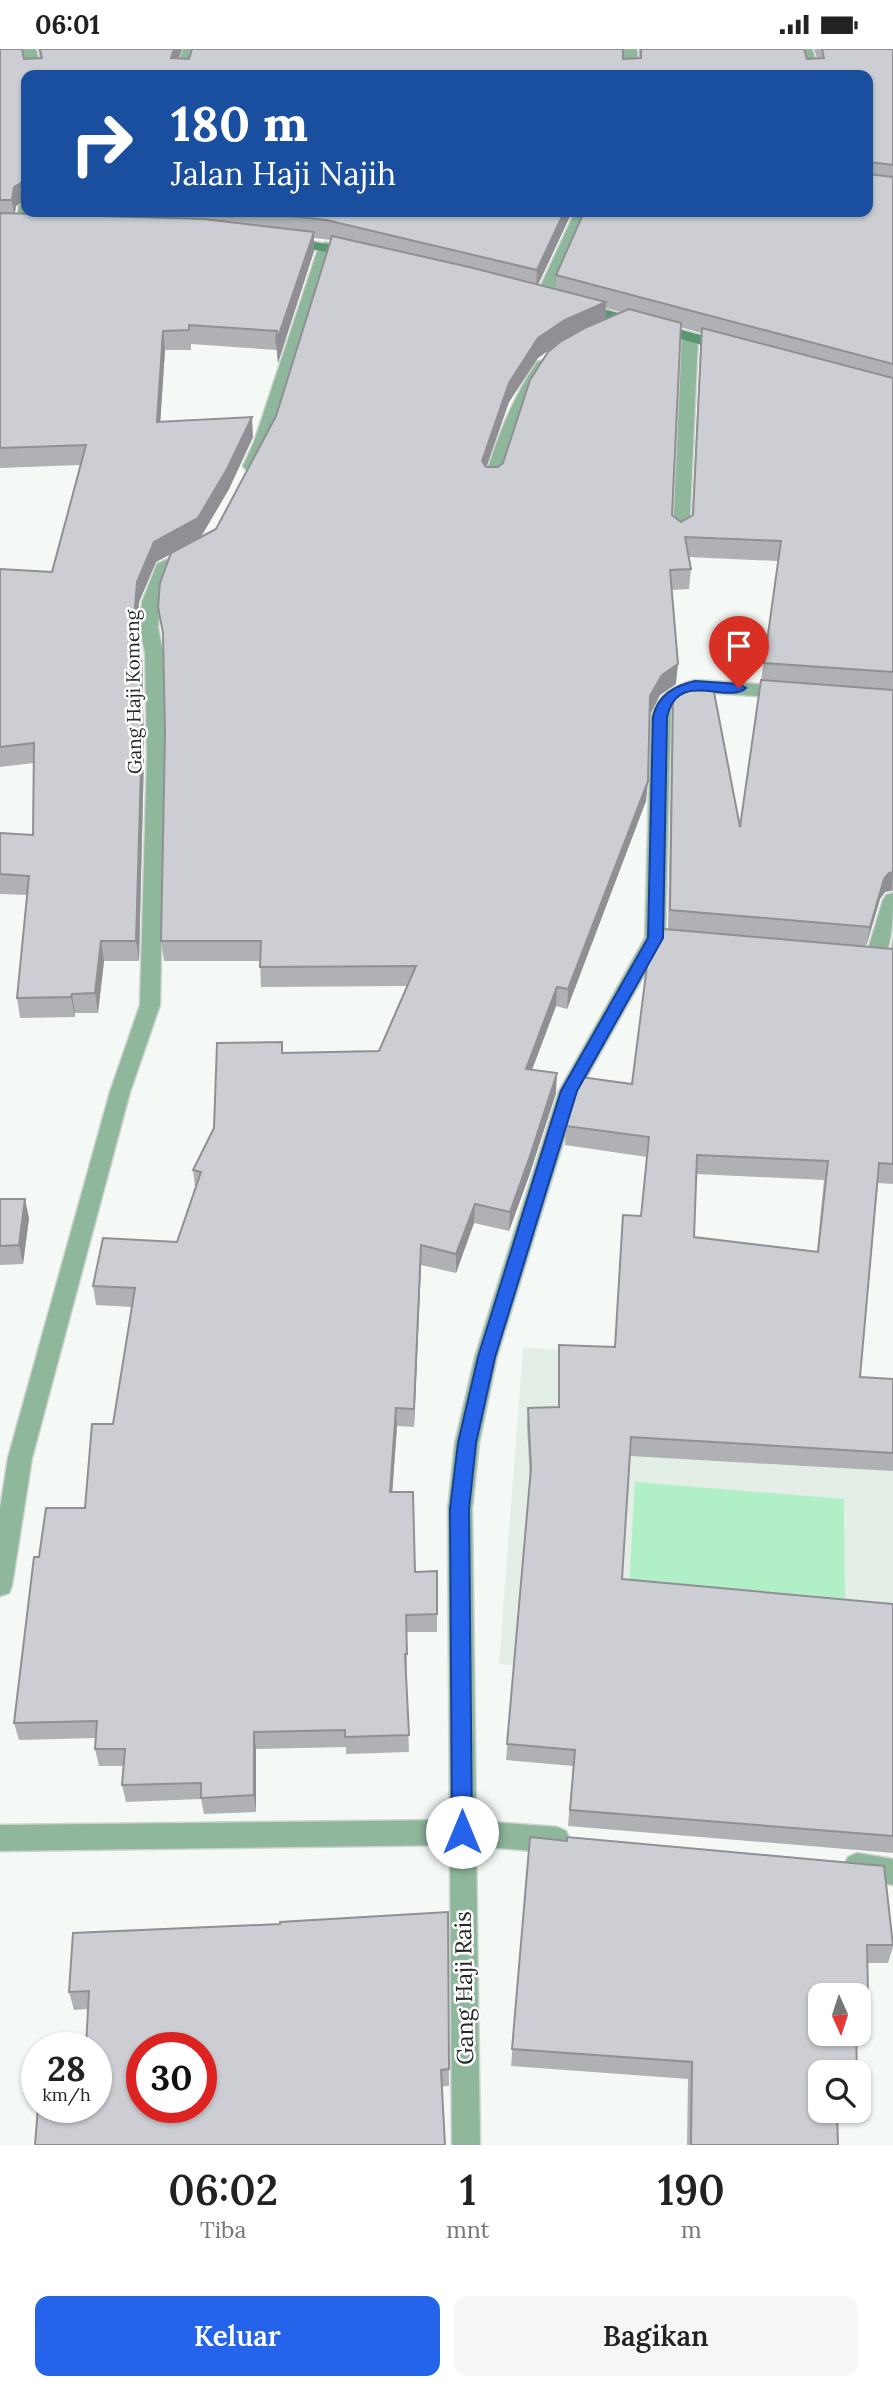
<!DOCTYPE html>
<html lang="id">
<style>
body{margin:0;font-family:Lora,serif;background:#f6f6f6;color:#222;height:100vh;display:flex;flex-direction:column;font-size:26px;white-space:nowrap}
*{box-sizing:border-box;margin:0}
p{font-size:23px;color:#767676}
.icon{flex:none;width:38px;height:38px;fill:none;stroke:currentColor;stroke-width:2;stroke-linecap:round;stroke-linejoin:round}
.map{position:relative;height:2096px;overflow:hidden}
.panel{display:flex;flex-direction:column;background:#fff;flex:1}
.panel>*{flex:none}
.hud{position:absolute;left:21px;top:21px;width:852px;height:147px;border-radius:14px;box-shadow:0 2px 5px #0004;background:#1a4fa0;color:#fff;overflow:hidden}
.needle{width:46px;rotate:177deg}
.controls{position:absolute;left:808px;top:1934px;display:grid;gap:14px}
.controls a{display:grid;place-items:center;width:63px;height:63px;border-radius:14px;background:#fff;box-shadow:0 2px 5px #0004;font-size:35px}
.speed{position:absolute;left:21px;top:1983px;display:flex;gap:14px;font-size:35px;font-weight:700;text-align:center}
.speed>*{display:grid;place-content:center;width:91px;height:91px;border-radius:50%;background:#fff;box-shadow:0 2px 5px #0004;line-height:1}
.speed small{font-size:18px;font-weight:400}
.speed .limit{border:10px solid #d22;background:#fff;color:#111}
.pin{position:absolute;display:grid;place-items:center;width:60px;height:60px;color:#fff;margin:-72px -30px;border-radius:50% 50% 50% 0;rotate:-45deg;box-shadow:0 0 7px #0007}
.pin .icon{rotate:45deg}
.me{position:absolute;width:77px;margin:-38px;rotate:0deg;stroke-linejoin:round;filter:drop-shadow(0 0 5px #0008)}
.turn{display:flex;align-items:center;gap:24px;height:147px;padding:0 35px;font-size:32px}
.turn .icon{width:91px;height:91px;stroke-width:2.5}
.turn b{display:block;font-size:49px;line-height:60px}
.eta{display:flex;justify-content:space-evenly;align-items:center;height:119px;text-align:center}
.eta b{font-size:42px;font-weight:600;line-height:49px}
.cta{display:flex;gap:14px;margin-top:auto;padding:14px 35px}
.cta a{flex:1;height:80px;border-radius:14px;background:#2563eb;color:#fff;font-size:28px;font-weight:600;line-height:80px;text-align:center}
.cta a+a{background:#f6f6f6;color:#222}
.status{display:flex;justify-content:space-between;align-items:center;height:49px;padding:0 35px;background:#fff;direction:ltr}
.status svg{height:19px;fill:currentColor}
.map>svg:first-child{display:block}
</style>
<div class="status"><b>06:01</b><svg viewBox="0 0 49 12"><path d="M0 12V9h3v3zM5 12V6h3v6zM10 12V3h3v9zM15 12V0h3v12zM26 1h20v11H26zM47 4h2v5h-2z"/></svg></div>
<div class="map">
<svg width="893" height="2096" viewBox="0 0 893 2096">
<rect width="100%" height="100%" fill="#f4f9f5"/>
<!-- built -->
<polygon fill="#e3efe6" points="523,1298 825,1322 893,1343 893,1659 499,1615"/>
<!-- green -->
<polygon fill="#b1efc6" points="635,1433 844,1450 845,1558 629,1539"/>
<g fill="none" stroke-linecap="round" stroke-linejoin="round">
<defs>
<g id="minor">
<polygon points="22,0 36,0 42,26 28,26"/>
<polygon points="183,0 197,0 189,26 175,26"/>
<polygon points="623,0 637,0 638,26 624,26"/>
<polygon points="798,0 812,0 820,26 806,26"/>
<polygon points="26,153 26,163 32,163 30,176 23,180 16,176 19,157"/>
<polygon points="575,163 589,163 551,249 543,254 538,252 535,249"/>
<polygon points="326,193 333,197 270,393 257,420 245,420 243,417 254,393 319,197"/>
<polygon points="690,283 698,288 689,486 681,491 673,486 682,288"/>
<path d="M 543,311 L 551,316 L 521,372 L 500,432 L 498,435 L 486,435 L 484,432 C 497,389 512,350 537,313 Z"/>
<polygon points="191,499 199,504 197,508 171,522 160,553 158,578 163,604 165,706 160,956 130,1043 32,1409 12,1536 9,1544 0,1547 0,1460 8,1409 110,1043 140,956 147,706 145,604 140,578 142,553 157,515"/>
<path d="M 695,631 L 786,637 L 795,643 L 786,649 L 695,643 L 679,651 L 671,661 L 665,889 L 579,1042 L 497,1308 L 479,1394 L 472,1460 L 476,1772 L 557,1778 L 566,1782 L 570,1791 L 566,1800 L 557,1804 L 476,1797 L 480,2096 L 452,2096 L 450,1796 L 0,1802 L 0,1776 L 450,1771 L 448,1460 L 455,1394 L 475,1308 L 559,1042 L 645,889 L 651,668 C 658,645 673,637 695,631 Z"/>
<path d="M 893,844 C 893,867 893,891 883,912 L 869,912 L 866,907 L 883,851 L 886,846 Z"/>
<polygon points="857,1804 893,1810 893,1836 848,1826 844,1817 848,1808"/>
</g>
<g id="secondary">
<polygon points="287,188 355,200 362,204 355,208 282,195 280,192 282,189"/>
<polygon points="577,253 734,295 737,298 729,303 572,261 569,258"/>
</g>
</defs>
<!-- minor casing -->
<use href="#minor" stroke="#cfd4d0" stroke-width="3"/>
<!-- secondary casing -->
<use href="#secondary" stroke="#cfd4d0" stroke-width="3"/>
<!-- minor -->
<use href="#minor" fill="#8eb79c" fill-rule="evenodd"/>
<!-- secondary -->
<use href="#secondary" fill="#589770" fill-rule="evenodd"/>
</g>
<!-- wall -->
<g fill="#b0b1b5" fill-rule="evenodd">
<path d="M 0,0 L 24,10 L 40,9 L 38,0 L 182,0 L 179,9 L 623,10 L 639,9 L 639,0 L 804,0 L 807,10 L 817,9 L 814,0 L 893,0 L 893,842 L 885,843 L 880,850 L 866,897 L 891,899 L 893,887 L 893,1135 L 878,1134 L 860,1328 L 893,1330 L 893,1422 L 630,1407 L 622,1530 L 893,1555 L 893,1804 L 568,1777 L 573,1717 L 506,1711 L 530,1432 L 527,1377 L 528,1359 L 558,1358 L 559,1296 L 615,1298 L 623,1166 L 641,1167 L 647,1108 L 565,1096 L 566,1077 L 632,1035 L 668,880 L 672,669 L 673,649 L 740,778 L 778,512 L 688,508 L 691,520 L 689,540 L 672,541 L 676,635 L 660,646 L 650,665 L 646,752 L 567,960 L 556,957 L 532,1021 L 556,1044 L 529,1127 L 509,1182 L 474,1174 L 456,1224 L 421,1216 L 414,1378 L 397,1377 L 392,1443 L 415,1523 L 437,1522 L 437,1583 L 407,1583 L 407,1622 L 406,1622 L 409,1703 L 346,1705 L 346,1698 L 256,1700 L 256,1763 L 204,1765 L 201,1750 L 126,1753 L 122,1736 L 124,1717 L 99,1717 L 95,1700 L 96,1689 L 19,1691 L 14,1674 L 39,1508 L 85,1459 L 113,1375 L 132,1258 L 96,1256 L 93,1237 L 177,1193 L 195,1138 L 193,1121 L 282,993 L 283,1004 L 379,1002 L 407,937 L 261,938 L 260,912 L 164,912 L 161,892 L 165,686 L 164,594 L 158,558 L 171,505 L 156,513 L 139,553 L 138,573 L 142,604 L 144,706 L 139,912 L 104,912 L 98,964 L 75,964 L 75,968 L 20,969 L 17,949 L 27,846 L 0,845 L 0,784 L 33,786 L 34,714 L 0,718 L 0,520 L 52,523 L 80,416 L 0,419 ZM 26,26 L 868,163 L 556,226 L 556,240 L 538,236 L 572,163 L 33,163 L 33,165 L 15,164 L 16,157 L 26,151 ZM 314,189 L 331,191 L 276,367 L 216,480 L 201,488 L 229,440 L 253,388 L 160,373 L 165,301 L 191,301 L 191,295 L 277,301 L 278,314 L 314,202 ZM 606,259 L 621,263 L 605,270 ZM 680,278 L 701,284 L 692,467 L 681,473 L 672,466 ZM 560,293 L 503,414 L 498,418 L 486,418 L 509,353 L 538,309 ZM 696,1125 L 824,1131 L 817,1202 L 694,1188 Z"/>
<polygon points="0,1150 29,1169 23,1215 0,1216"/>
<polygon points="530,1788 893,1889 893,1898 888,1914 867,1914 868,1943 862,1960 859,1960 859,1946 821,1946 821,2023 838,2096 687,2096 688,2030 511,2017"/>
<polygon points="448,1863 449,2037 96,2058 88,1960 74,1961 69,1943 280,1875"/>
</g>
<!-- shaded-wall -->
<g fill="#909094">
<polygon points="174,0 182,0 173,26 171,9"/>
<polygon points="24,132 26,151 16,157 14,170 12,151 14,138"/>
<polygon points="564,163 572,163 536,240 537,221"/>
<polygon points="314,183 314,202 278,314 276,294"/>
<polygon points="606,253 605,273 564,290 538,309 509,353 482,431 482,412 509,334 538,289 565,271"/>
<polygon points="163,282 165,301 159,393 157,373"/>
<polygon points="252,368 253,388 229,440 200,489 156,513 139,553 137,578 135,558 137,533 154,493"/>
<polygon points="140,584 142,604 144,706 139,912 136,892"/>
<polygon points="678,615 676,635 660,646 649,667 650,647 662,626"/>
<polygon points="648,732 646,752 567,960 568,940"/>
<polygon points="893,823 892,841 885,843 880,850 866,898 870,878 884,830 889,824"/>
<polygon points="101,892 104,912 98,964 95,944"/>
<polygon points="557,938 556,957 525,1039 526,1020"/>
<polygon points="72,945 75,964 75,968 71,948"/>
<polygon points="557,1024 556,1044 529,1127 509,1182 510,1163"/>
<polygon points="25,1150 29,1169 23,1215 19,1196"/>
<polygon points="475,1155 474,1174 456,1224 456,1205"/>
<polygon points="421,1196 421,1216 414,1378 414,1360"/>
<polygon points="396,1359 397,1377 391,1461 390,1443"/>
<polygon points="254,1683 256,1700 256,1763 254,1746"/>
</g>
<!-- building -->
<g fill="#cdced3" stroke="#909094" stroke-width="2" fill-rule="evenodd">
<polygon points="0,0 22,0 24,10 42,9 40,0 174,0 171,9 189,10 192,0 623,0 623,10 641,9 641,0 804,0 807,10 824,9 822,0 893,0 893,116 869,113 869,125 893,128 893,315 556,226 584,163 868,163 868,26 26,26 26,142 24,132 14,138 12,151 0,151"/>
<polygon points="256,163 564,163 537,221 326,171"/>
<polygon points="0,164 204,170 314,183 276,294 277,282 189,276 189,281 163,282 157,373 252,368 227,420 198,469 154,493 137,533 135,558 140,584 142,686 136,892 101,892 95,944 72,945 71,948 17,949 29,827 0,825 0,784 33,786 34,694 0,698 0,520 52,523 86,396 0,399"/>
<polygon points="332,187 469,218 606,253 565,271 538,289 509,334 482,412 486,418 498,418 503,414 530,331 548,303 560,293 587,278 629,260 681,274 672,466 681,473 693,466 702,279 893,329 893,623 764,614 781,492 685,488 691,520 670,521 678,615 662,626 650,647 648,732 568,940 557,938 526,1020 557,1024 530,1107 510,1163 475,1155 456,1205 421,1196 414,1360 396,1359 390,1443 413,1443 415,1523 437,1522 437,1565 406,1566 407,1605 405,1605 409,1686 345,1688 345,1681 254,1683 254,1746 201,1749 201,1734 122,1736 125,1700 95,1700 97,1672 14,1674 34,1508 39,1508 46,1459 85,1459 92,1375 113,1375 135,1239 93,1237 103,1189 177,1193 201,1123 193,1121 214,1079 217,994 282,993 282,1004 379,1002 416,917 260,918 261,892 161,892 165,686 163,584 158,558 160,534 171,504 216,480 276,367"/>
<polygon points="761,631 893,641 893,823 889,824 884,830 870,878 670,861 673,649 681,636 713,638 740,778"/>
<path d="M 664,880 L 893,900 L 893,1115 L 879,1114 L 860,1328 L 893,1330 L 893,1404 L 631,1388 L 622,1530 L 893,1555 L 893,1787 L 570,1761 L 575,1701 L 507,1695 L 531,1419 L 528,1359 L 559,1358 L 559,1296 L 615,1298 L 623,1166 L 641,1167 L 649,1088 L 566,1077 L 581,1028 L 632,1035 L 648,909 ZM 697,1106 L 828,1112 L 818,1203 L 694,1188 Z"/>
<polygon points="0,1150 25,1150 19,1196 0,1197"/>
<polygon points="530,1788 567,1792 567,1788 884,1817 893,1896 867,1896 868,1943 856,1942 856,1946 821,1946 821,1984 856,1984 857,2023 821,2023 821,2062 837,2062 838,2096 691,2096 692,2013 512,2000"/>
<path d="M 448,1863 L 449,2020 L 441,2021 L 445,2096 L 35,2096 L 38,2058 L 96,2058 L 96,1998 L 86,1998 L 89,1942 L 69,1943 L 73,1884 L 280,1875 L 280,1873 ZM 142,1998 L 201,1998 L 201,2058 L 142,2058 Z"/>
</g>
<!-- route -->
<path fill="#2563eb" stroke="#184099" stroke-width="2" d="M 695,632 L 739,635 L 746,639 C 728,656 678,619 667,668 L 663,889 L 577,1042 L 495,1308 L 476,1394 L 469,1460 L 472,1783 L 469,1790 L 462,1792 L 455,1790 L 452,1783 L 450,1460 L 458,1394 L 478,1308 L 561,1042 L 648,889 L 653,668 C 658,646 674,637 695,632 Z"/>
<g text-anchor="middle" stroke-width="5" stroke-linejoin="round" paint-order="stroke">
<!-- street labels -->
<g font-size="19" fill="#272928" stroke="#fff">
<text transform="translate(133 643) rotate(-91)" y="7">Gang Haji Komeng</text>
</g>
<!-- near-street labels -->
<g font-size="23" fill="#272928" stroke="#fff">
<text transform="translate(464 1939) rotate(-91)" y="8">Gang Haji Rais</text>
</g>
</g>
</svg>
<div class="controls">
<a><svg class="needle" viewBox="-14 -14 28 28"><path d="M0-13l5 13h-10z" fill="#e53935"/><path d="M0 13l5-13h-10z" fill="#767676"/></svg></a>
<a><svg class="icon" aria-label="search" viewBox="0 0 24 24"><circle cx="10" cy="10" r="6"/><path d="M15 15l6 6"/></svg></a>
</div>
<div class="speed"><div>28<small>km/h</small></div><div class="limit">30</div></div>
<div class="pin" style="left:739px;top:639px;background:#d93025"><svg class="icon" aria-label="arrive" viewBox="0 0 24 24"><path d="M6 21V4h12l-3 4 3 4H6"/></svg></div>
<svg class="me" style="left:462px;top:1783px" viewBox="-20 -20 40 40"><circle r="19" fill="#fff"/><path d="M0-13L10 11 0 6-10 11z" fill="#2563eb"/></svg>
<div class="hud">
<div class="turn"><svg class="icon" aria-label="right" viewBox="0 0 24 24"><path d="M7 20v-9h11M14 6l5 5-5 5"/></svg><div><b>180 m</b>Jalan Haji Najih</div></div>
</div>
</div>
<section class="panel">
<div class="eta">
<div><b>06:02</b><p>Tiba</p></div>
<div><b>1</b><p>mnt</p></div>
<div><b>190</b><p>m</p></div>
</div>
<div class="cta"><a>Keluar</a><a>Bagikan</a></div>
</section>
